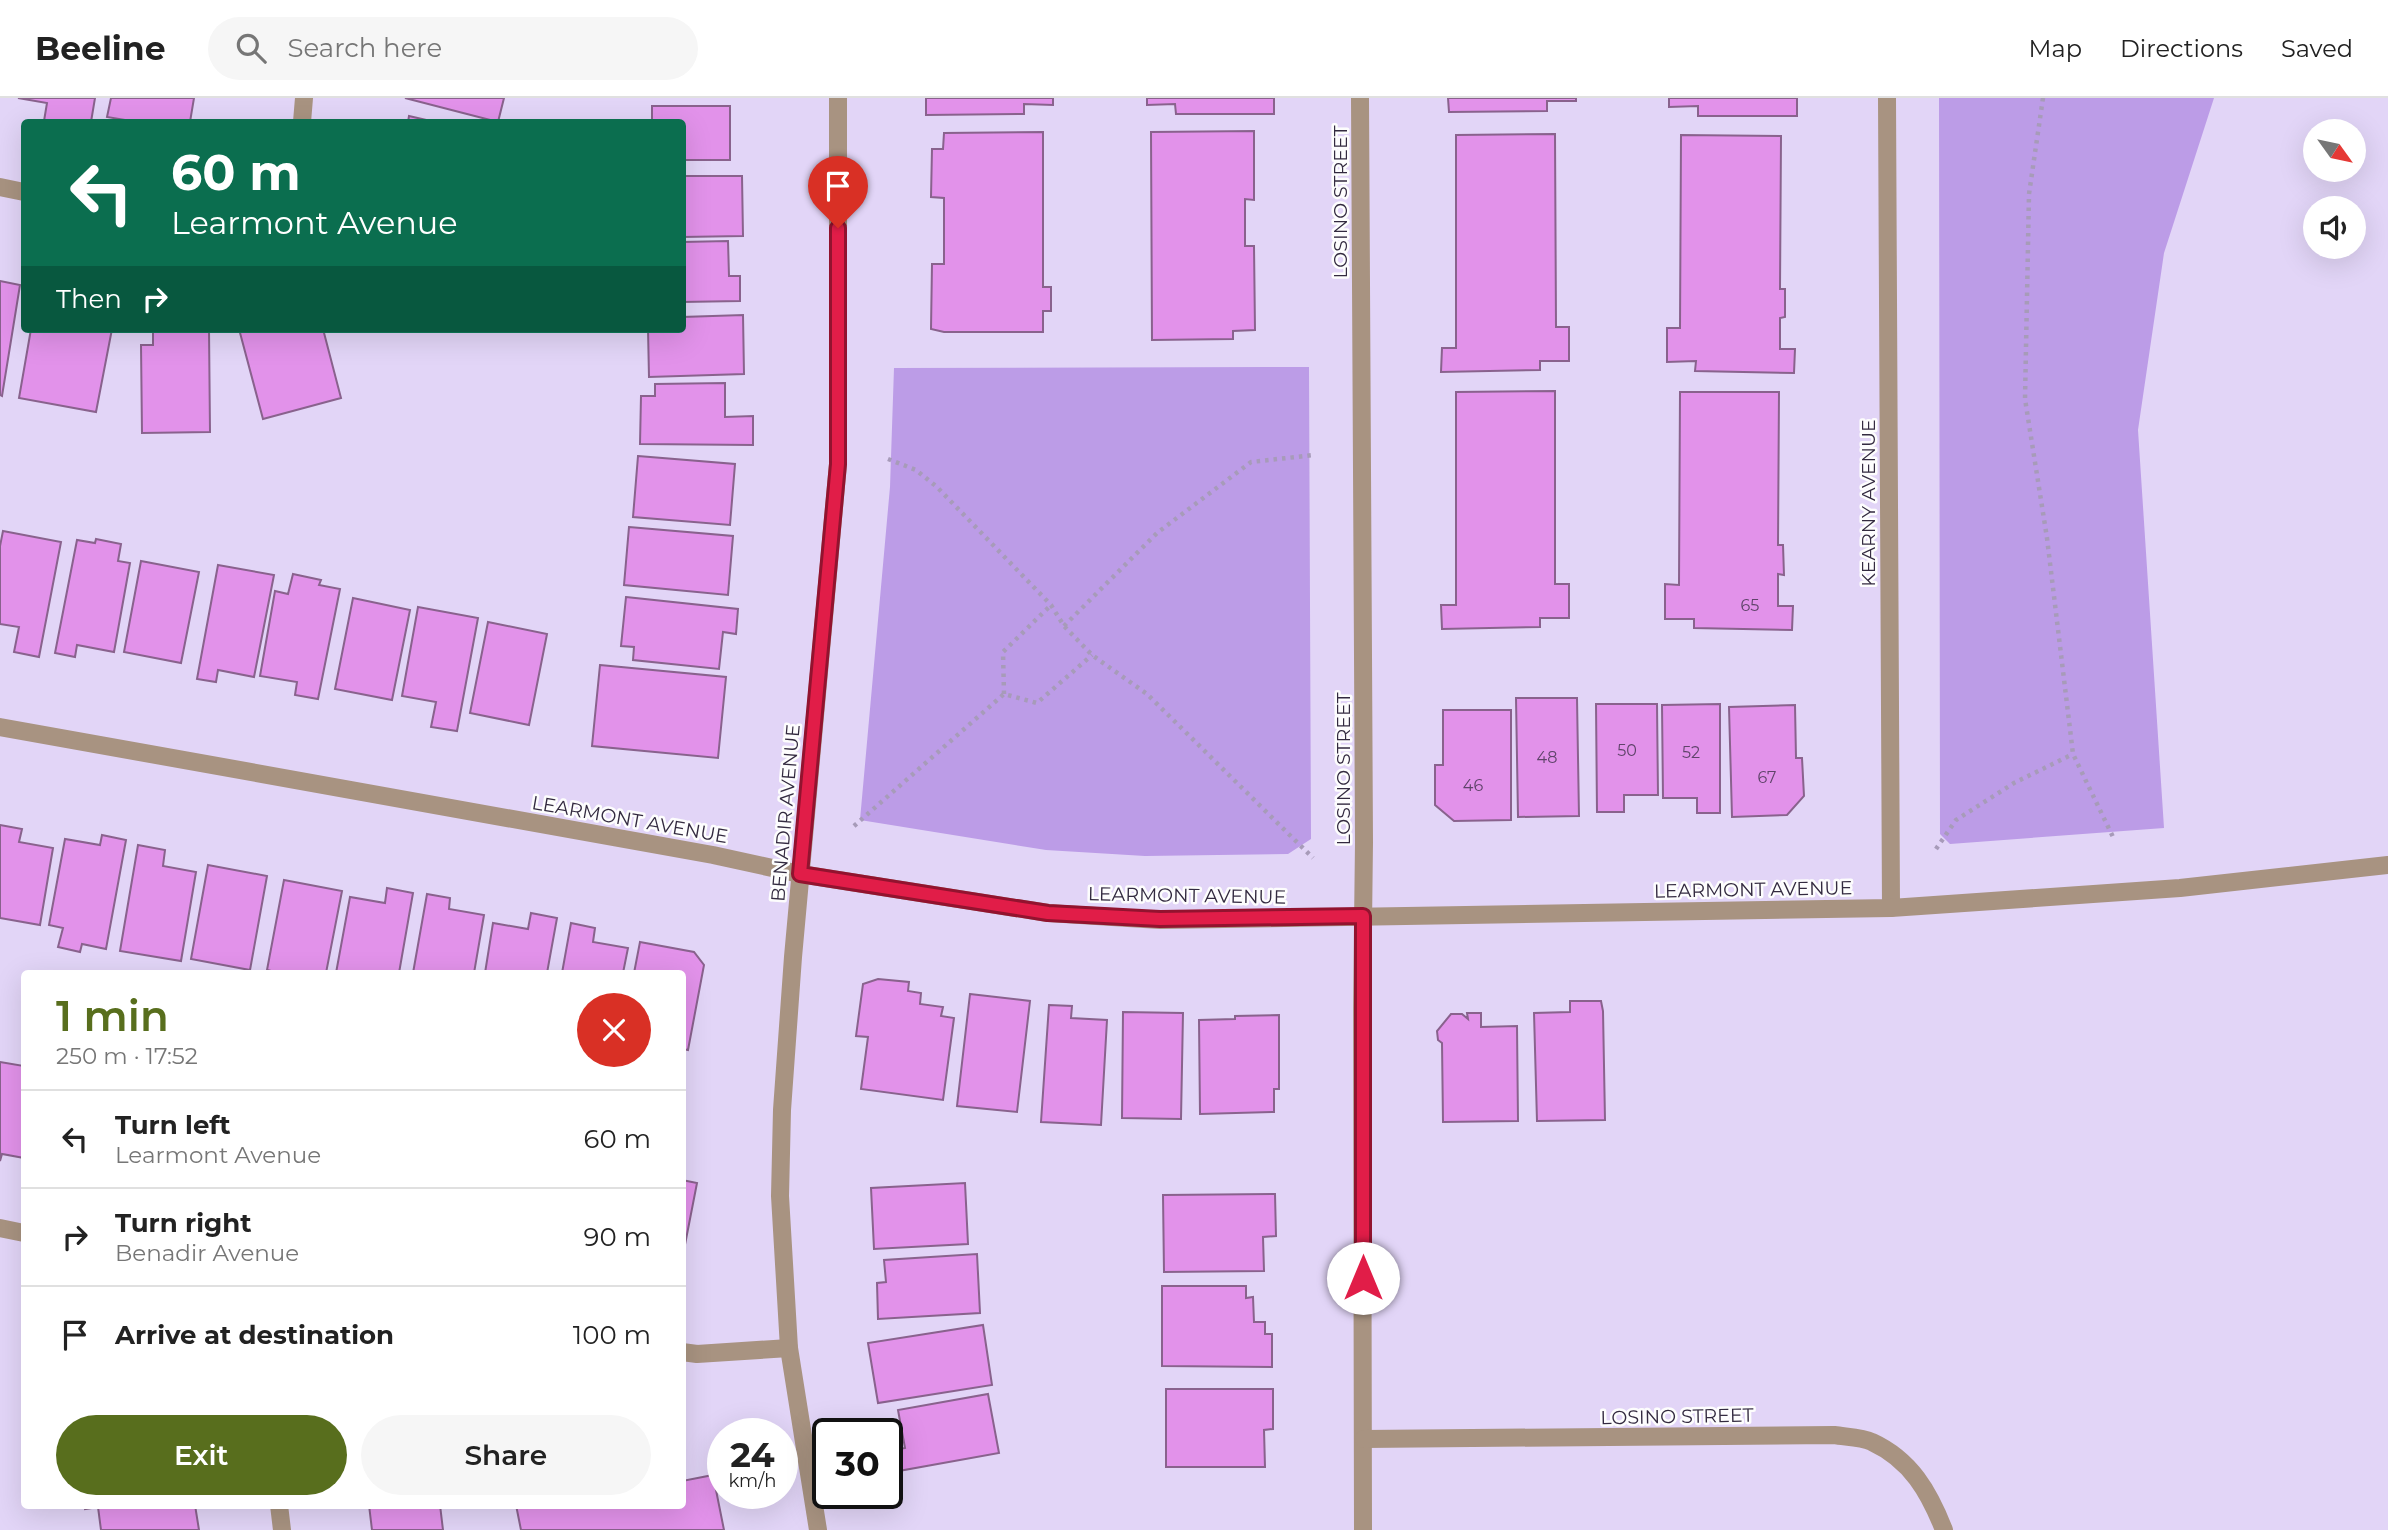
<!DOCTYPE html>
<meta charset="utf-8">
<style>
body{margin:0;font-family:Montserrat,sans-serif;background:#f6f6f6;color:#222;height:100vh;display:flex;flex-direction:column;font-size:26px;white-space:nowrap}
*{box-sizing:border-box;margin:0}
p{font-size:23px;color:#767676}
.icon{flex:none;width:38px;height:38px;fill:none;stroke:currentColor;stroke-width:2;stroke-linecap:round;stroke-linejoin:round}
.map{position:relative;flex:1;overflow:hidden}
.drawer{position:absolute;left:21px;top:872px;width:665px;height:539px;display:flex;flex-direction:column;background:#fff;border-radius:7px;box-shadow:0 7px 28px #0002}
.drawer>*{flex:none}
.top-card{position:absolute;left:21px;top:21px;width:665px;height:214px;border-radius:7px;box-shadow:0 7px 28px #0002;background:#0b6e4f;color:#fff;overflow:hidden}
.needle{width:46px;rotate:123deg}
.controls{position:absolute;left:2303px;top:21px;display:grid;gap:14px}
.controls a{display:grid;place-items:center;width:63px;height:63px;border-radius:50%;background:#fff;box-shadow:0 7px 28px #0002;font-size:35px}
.speed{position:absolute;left:707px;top:1320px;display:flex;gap:14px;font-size:35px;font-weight:700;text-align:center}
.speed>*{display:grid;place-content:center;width:91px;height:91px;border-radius:50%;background:#fff;box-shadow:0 7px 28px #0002;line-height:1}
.speed small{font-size:18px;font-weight:400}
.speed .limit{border:4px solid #111;border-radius:10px;background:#fff;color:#111}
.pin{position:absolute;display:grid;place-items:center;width:60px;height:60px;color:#fff;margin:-72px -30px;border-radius:50% 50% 50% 0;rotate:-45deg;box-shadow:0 0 7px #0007}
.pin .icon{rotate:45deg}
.me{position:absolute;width:77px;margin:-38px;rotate:0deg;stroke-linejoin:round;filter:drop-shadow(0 0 5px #0008)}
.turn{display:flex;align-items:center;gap:24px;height:147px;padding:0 35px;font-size:32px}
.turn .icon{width:91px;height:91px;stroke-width:2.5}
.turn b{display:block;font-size:49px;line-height:60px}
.then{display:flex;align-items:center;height:66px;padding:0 35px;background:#0003;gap:14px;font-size:26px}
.round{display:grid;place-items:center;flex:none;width:74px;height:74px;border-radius:37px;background:#f6f6f6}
.head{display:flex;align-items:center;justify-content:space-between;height:119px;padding:0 35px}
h1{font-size:42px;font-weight:600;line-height:52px;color:#586e1d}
.cta{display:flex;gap:14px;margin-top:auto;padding:14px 35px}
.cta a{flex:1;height:80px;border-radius:42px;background:#586e1d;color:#fff;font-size:28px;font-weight:600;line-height:80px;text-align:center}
.cta a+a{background:#f6f6f6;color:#222}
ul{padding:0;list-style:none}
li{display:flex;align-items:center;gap:21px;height:98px;padding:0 35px;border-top:2px solid #e0e0e0}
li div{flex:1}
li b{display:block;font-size:26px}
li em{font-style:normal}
header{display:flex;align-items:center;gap:42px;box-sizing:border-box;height:98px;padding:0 35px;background:#fff;border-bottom:2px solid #e0e0e0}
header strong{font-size:33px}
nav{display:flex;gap:38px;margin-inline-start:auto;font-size:24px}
.search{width:490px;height:63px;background:#f6f6f6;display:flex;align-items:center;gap:18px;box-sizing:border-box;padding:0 24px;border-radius:38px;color:#767676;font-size:26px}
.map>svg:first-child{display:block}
</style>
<header>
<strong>Beeline</strong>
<div class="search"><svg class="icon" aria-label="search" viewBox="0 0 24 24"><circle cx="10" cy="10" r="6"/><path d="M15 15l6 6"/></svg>Search here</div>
<nav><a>Map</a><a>Directions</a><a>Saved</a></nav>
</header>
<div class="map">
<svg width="2388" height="1432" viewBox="0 0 2388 1432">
<rect width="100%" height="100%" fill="#e2d5f7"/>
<!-- green -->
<g fill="#bc9ce7">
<polygon points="1939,0 2214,0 2164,155 2138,332 2164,730 1950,746 1940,736"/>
<polygon points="1309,269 1311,741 1288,756 1145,758 1046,752 860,722 890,389 894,270"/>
</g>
<!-- building -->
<g fill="#e292ea" stroke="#89628d" stroke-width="2">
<polygon points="18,0 95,0 91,24 44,23 47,5"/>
<polygon points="111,0 194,0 190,24 137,24 107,19"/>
<polygon points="405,0 504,0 498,24"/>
<polygon points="926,0 1053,0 1053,7 1024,6 1024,16 926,17"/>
<polygon points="1147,0 1274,0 1274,16 1176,16 1175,6 1147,7"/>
<polygon points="1448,0 1576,0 1576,3 1547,3 1547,13 1449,14"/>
<polygon points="1669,0 1797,0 1797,18 1698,18 1698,8 1669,9"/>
<polygon points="652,8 730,8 730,62 682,62 682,24 652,24"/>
<polygon points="409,18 435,24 408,24"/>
<polygon points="1254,33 1254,102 1245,101 1245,148 1254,148 1255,232 1233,233 1233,241 1152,242 1151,34"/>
<polygon points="1043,34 1043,189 1051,189 1051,213 1043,213 1043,234 944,234 931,231 932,166 944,166 944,100 931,99 932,51 943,51 944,35"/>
<polygon points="1555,36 1556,229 1569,229 1569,263 1540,263 1540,272 1441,274 1442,250 1456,250 1456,37"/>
<polygon points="1681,37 1781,38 1780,191 1785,191 1785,219 1780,220 1780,251 1795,251 1794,275 1695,273 1696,263 1667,264 1667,230 1680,230"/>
<polygon points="682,78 742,78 743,138 682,139"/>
<polygon points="728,143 729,178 740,178 740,203 682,204 682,144"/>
<polygon points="0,183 20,187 2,298 0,297"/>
<polygon points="743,217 744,276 649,279 648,231 682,231 682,219"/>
<polygon points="31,231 112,231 96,314 19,300"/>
<polygon points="153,231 209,231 210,334 142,335 141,247 153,247"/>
<polygon points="239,231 323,231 341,300 263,321"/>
<polygon points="725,285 725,319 753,318 753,347 640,346 641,298 655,298 655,286"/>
<polygon points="1555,293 1555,486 1569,486 1569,520 1540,520 1540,529 1442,531 1441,507 1456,507 1456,294"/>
<polygon points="1680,294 1779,294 1778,447 1783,447 1784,477 1778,476 1778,508 1793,508 1792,532 1694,530 1694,521 1665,521 1665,486 1679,487"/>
<polygon points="638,358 735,366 730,427 633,419"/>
<polygon points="629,429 733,438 728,497 624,487"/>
<polygon points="3,433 61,444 39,559 14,554 19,529 0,526 0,448"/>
<polygon points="96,441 121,446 118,463 130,465 114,554 77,547 75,559 55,555 77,442 95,445"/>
<polygon points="141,463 199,474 181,565 124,554"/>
<polygon points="218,467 274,477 254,579 218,572 216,584 197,581"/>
<polygon points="293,476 321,482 319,487 340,491 318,601 295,597 297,584 260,578 275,493 288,496"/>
<polygon points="626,499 738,511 736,536 723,534 719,571 633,562 634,549 621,548"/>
<polygon points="353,500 410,512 392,602 335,591"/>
<polygon points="418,509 478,520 457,633 431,629 436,604 402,598"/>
<polygon points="488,524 547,536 529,627 470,615"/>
<polygon points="600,567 726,579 718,660 592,648"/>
<polygon points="1516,600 1577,600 1579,718 1518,719"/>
<polygon points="1596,606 1657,606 1658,697 1624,697 1624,714 1597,714"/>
<polygon points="1720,606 1720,715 1697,715 1697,700 1663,700 1662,607"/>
<polygon points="1795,607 1796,660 1802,660 1804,698 1787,717 1732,719 1729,609"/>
<polygon points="1443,612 1511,612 1511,722 1454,723 1435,707 1435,667 1443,667"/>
<polygon points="0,727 22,731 19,744 53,750 40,827 0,820"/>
<polygon points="102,737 126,742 106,851 82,846 80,854 58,849 63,830 49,827 65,741 100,747"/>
<polygon points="138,747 165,752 163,768 196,774 181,863 120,853"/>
<polygon points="208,767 267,778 250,872 191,861"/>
<polygon points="284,782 342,793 326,875 280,875 267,872"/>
<polygon points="387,790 413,795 399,875 336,875 350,799 385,805"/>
<polygon points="427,796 450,800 449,811 484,817 474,875 413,875"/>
<polygon points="531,815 557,820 547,875 485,875 493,825 528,831"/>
<polygon points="571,825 595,830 593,844 628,850 623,875 562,875"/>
<polygon points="640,844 694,854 704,867 688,952 682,951 682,875 634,875"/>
<polygon points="878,881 909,884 908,893 921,895 920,906 943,909 941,918 954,920 943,1002 861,991 868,939 856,938 863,886"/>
<polygon points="970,896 1030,903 1017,1014 957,1008"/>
<polygon points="1570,903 1601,903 1603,913 1605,1022 1537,1023 1534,915 1570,914"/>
<polygon points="1049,907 1072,908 1071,920 1107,922 1101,1027 1041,1024"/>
<polygon points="1123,914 1183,915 1181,1021 1122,1020"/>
<polygon points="1467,915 1481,915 1481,929 1517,928 1518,1023 1443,1024 1442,945 1438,942 1437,933 1451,916 1462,916 1468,921"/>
<polygon points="1279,917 1279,991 1274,991 1274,1014 1200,1016 1199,922 1235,921 1235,918"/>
<polygon points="0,964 24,968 24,1060 2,1056 0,1063"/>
<polygon points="682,1082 697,1085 682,1162"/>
<polygon points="965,1085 968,1146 874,1151 871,1090"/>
<polygon points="1275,1096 1276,1138 1263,1139 1264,1173 1164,1174 1163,1097"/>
<polygon points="977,1156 980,1215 878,1221 877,1185 886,1184 884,1162"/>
<polygon points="1162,1188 1246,1188 1246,1200 1253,1199 1254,1224 1265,1224 1265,1236 1272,1236 1272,1269 1162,1268"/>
<polygon points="983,1227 992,1287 878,1305 868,1245"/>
<polygon points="1166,1291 1273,1291 1273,1331 1264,1332 1265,1369 1166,1369"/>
<polygon points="988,1296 999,1355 893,1374 889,1353 905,1350 898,1312"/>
<polygon points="713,1377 724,1432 521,1432 516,1407 682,1407 682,1383"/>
<polygon points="84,1407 195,1407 199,1432 101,1432 98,1409 85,1411"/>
<polygon points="369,1407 440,1407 443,1432 372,1432"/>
</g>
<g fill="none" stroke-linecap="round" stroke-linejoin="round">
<!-- path -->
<g stroke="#a79bb9" stroke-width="4.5" stroke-dasharray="3.5 5" stroke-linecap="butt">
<polyline points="2043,0 2029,96 2025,301 2047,440 2073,656 2113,739"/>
<polyline points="888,361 916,372 937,389 1051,507 1064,528 1092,557 1147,596 1313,760"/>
<polyline points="1064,528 1157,435 1251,364 1314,357"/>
<polyline points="1004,596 1003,554 1051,507"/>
<polyline points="854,728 1004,596 1037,605 1092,557"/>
<polyline points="1936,751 1956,722 2014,685 2073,656"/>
</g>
<!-- minor -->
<g stroke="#a89381" stroke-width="18">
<polyline points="1360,0 1364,744 1362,910 1363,1432"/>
<polyline points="1887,0 1891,810"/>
<polyline points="302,24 304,0"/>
<polyline points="0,89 24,94"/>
<polyline points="0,629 713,757 800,776 1048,815 1160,822 1891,810 2180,790 2388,767"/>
<polyline points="0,1130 24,1135"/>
<polyline points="682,1254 697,1256 789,1250"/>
<path d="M 1364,1341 L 1834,1337 C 1846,1339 1862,1339 1872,1344 C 1911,1362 1929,1394 1944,1432"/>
<polyline points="279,1407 282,1432"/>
<polyline points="818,1432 789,1250 780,1098 782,1012 793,859 838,366 838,0"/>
</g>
</g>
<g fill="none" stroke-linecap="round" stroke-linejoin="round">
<defs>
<polyline id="route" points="838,130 838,366 800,776 1048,815 1160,821 1363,818 1363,1180"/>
</defs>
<!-- route casing -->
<use href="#route" stroke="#92132f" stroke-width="18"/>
<!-- route -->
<use href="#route" stroke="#e11d48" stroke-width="12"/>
</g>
<g text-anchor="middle" stroke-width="5" stroke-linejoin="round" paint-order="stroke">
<!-- number labels -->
<g font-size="16" fill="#5f446a">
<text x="1750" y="513">65</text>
<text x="1627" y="658">50</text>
<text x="1691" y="660">52</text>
<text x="1547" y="665">48</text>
<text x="1767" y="685">67</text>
<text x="1473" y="693">46</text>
</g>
<!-- street labels -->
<g font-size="19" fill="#332a40" stroke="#fdfdfd">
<text transform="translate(1340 104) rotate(-90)" y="7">LOSINO STREET</text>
<text transform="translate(1868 405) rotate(-90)" y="7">KEARNY AVENUE</text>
<text transform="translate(1343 671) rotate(-90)" y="7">LOSINO STREET</text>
<text transform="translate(785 715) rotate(-85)" y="7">BENADIR AVENUE</text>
<text transform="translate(630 721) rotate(10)" y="7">LEARMONT AVENUE</text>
<text transform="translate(1753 791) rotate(-1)" y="7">LEARMONT AVENUE</text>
<text transform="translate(1187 797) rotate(1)" y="7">LEARMONT AVENUE</text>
<text transform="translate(1677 1318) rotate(-1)" y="7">LOSINO STREET</text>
</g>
</g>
</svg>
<div class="controls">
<a><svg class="needle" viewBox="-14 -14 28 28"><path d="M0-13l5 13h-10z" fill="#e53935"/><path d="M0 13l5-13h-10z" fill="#767676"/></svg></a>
<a><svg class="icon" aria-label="sound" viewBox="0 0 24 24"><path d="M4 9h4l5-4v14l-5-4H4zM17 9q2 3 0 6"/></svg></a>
</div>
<div class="speed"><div>24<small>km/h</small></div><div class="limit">30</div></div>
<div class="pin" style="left:838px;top:130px;background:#d93025"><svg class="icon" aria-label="arrive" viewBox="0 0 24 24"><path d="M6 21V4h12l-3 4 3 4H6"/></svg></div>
<svg class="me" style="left:1363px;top:1180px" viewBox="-20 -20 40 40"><circle r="19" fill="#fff"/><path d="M0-13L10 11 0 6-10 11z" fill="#e11d48"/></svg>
<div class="top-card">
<div class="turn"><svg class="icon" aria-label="left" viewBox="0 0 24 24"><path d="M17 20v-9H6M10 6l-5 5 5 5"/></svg><div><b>60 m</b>Learmont Avenue</div></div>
<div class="then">Then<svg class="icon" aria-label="right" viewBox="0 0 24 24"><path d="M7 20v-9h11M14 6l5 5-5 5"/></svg></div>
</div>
<section class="drawer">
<div class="head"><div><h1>1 min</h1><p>250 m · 17:52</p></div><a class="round" style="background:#d93025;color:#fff"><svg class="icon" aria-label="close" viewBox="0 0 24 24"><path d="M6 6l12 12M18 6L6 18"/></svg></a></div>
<ul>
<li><svg class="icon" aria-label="left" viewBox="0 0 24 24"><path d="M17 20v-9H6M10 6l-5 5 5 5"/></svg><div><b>Turn left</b><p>Learmont Avenue</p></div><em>60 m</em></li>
<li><svg class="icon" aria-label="right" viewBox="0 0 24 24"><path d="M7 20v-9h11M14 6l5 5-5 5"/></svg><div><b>Turn right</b><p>Benadir Avenue</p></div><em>90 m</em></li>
<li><svg class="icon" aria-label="arrive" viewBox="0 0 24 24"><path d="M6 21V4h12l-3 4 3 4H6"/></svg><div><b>Arrive at destination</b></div><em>100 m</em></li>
</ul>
<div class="cta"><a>Exit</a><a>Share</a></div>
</section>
</div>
